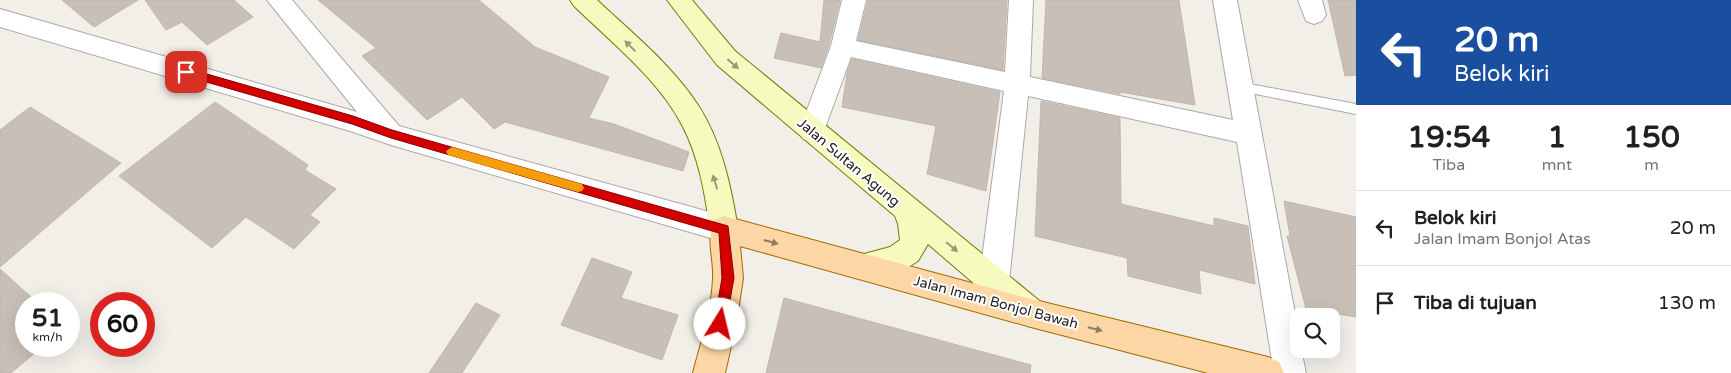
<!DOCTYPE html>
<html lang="id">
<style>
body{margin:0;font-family:"Varela Round",sans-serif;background:#f2f2f2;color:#202124;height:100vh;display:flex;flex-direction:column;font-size:19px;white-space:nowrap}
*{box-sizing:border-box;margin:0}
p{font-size:16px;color:#757577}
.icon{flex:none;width:28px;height:28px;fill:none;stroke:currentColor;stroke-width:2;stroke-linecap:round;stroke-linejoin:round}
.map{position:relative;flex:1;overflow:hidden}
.sheet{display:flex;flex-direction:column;background:#fff;width:375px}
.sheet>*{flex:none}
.hud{background:#1a4fa0;color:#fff;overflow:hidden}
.tools{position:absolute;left:1290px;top:308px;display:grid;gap:10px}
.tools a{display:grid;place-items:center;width:50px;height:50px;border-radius:10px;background:#fff;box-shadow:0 5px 20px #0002;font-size:25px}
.speed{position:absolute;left:15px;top:292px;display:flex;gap:10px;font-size:25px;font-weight:700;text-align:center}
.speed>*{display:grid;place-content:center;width:65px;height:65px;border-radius:50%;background:#fff;box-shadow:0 5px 20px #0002;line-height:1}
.speed small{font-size:12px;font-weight:400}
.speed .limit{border:8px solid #d22;background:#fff;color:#111}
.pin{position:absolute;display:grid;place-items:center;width:42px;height:42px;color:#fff;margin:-21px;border-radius:10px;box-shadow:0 2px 8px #0006}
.me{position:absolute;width:55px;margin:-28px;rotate:9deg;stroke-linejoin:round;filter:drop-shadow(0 0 4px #0008)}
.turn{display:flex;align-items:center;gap:18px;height:105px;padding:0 15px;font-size:22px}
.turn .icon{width:65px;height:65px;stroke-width:2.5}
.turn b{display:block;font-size:35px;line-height:42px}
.eta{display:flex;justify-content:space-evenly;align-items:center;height:85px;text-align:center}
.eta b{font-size:30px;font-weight:800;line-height:35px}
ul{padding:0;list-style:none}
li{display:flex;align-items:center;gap:15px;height:75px;padding:0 15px;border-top:1px solid #e0e0e0}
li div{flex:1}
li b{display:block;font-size:19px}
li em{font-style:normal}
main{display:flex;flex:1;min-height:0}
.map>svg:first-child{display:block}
</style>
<main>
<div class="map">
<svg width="1356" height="373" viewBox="0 0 1356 373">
<rect width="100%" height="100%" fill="#f2efe9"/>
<!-- building -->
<g fill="#c7bfb8" stroke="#c4b6ab">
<polygon points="62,0 138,0 94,27"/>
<polygon points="145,0 234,0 253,17 207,45 182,22 166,30"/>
<polygon points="318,0 479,0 535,47 609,77 589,118 614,124 689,152 683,171 505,122 494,129 462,97 427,120 362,56 376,48"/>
<polygon points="824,0 840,0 829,45 821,68 774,58 781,33 820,42"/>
<polygon points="868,0 1007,0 1003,70 858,40"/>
<polygon points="1046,0 1179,0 1195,105 1120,92 1120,94 1042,78"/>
<polygon points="1328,0 1356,0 1356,75 1345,76"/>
<polygon points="852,59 1000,92 986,191 927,174 936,126 842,107 847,73"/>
<polygon points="1041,101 1120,118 1121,204 1214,226 1214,218 1248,226 1255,284 1199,270 1201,294 1128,276 1127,258 1035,236"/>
<polygon points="215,102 308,165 305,170 336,189 310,215 320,222 294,249 246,217 212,248 119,176"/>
<polygon points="30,107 121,163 0,267 0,130"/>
<polygon points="1284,201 1356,217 1356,317 1306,309 1287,236 1290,236"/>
<polygon points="592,258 632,272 621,298 678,315 662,360 561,325"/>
<polygon points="0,269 39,304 26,304 26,346 43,346 11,373 0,373"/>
<polygon points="784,298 1031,365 1030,373 766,373"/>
<polygon points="476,303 500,315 462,373 429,373"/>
</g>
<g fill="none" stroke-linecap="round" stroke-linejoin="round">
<defs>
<polygon id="lane" points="1239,82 1356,104 1356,114 1235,90 1233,87 1235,84"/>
<g id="street">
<polygon points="267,0 292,0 399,126 724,216 734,220 738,229 734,238 724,242 391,145 350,131 0,27 0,9 357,112"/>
<polygon points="842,0 866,0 856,41 1005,72 1009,0 1033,0 1030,77 1233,120 1213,0 1237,0 1299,335 1299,349 1301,349 1306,373 1274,373 1237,142 1028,96 1009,282 1004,292 994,296 984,292 979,282 1004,91 851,57 821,139 812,142 803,139 799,131 831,46"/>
<polygon points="1298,0 1322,0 1326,15 1322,21 1314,24 1306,21"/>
</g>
<g id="secondary">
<path d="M 570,0 L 597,0 C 632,33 671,64 698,105 C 722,142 731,186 738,229 L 734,238 L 724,242 L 714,238 L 710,229 C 705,194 699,157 682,125 C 659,80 610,41 574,6 Z"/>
<polygon points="667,0 692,0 735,51 1042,303 1046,313 1042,323 1031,327 1020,323 928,244 918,261 910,266 889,274 863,279 853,275 848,266 853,257 890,247 900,240 898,224 895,216 717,65"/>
</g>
<path id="primary" d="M 724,216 L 1031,299 L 1268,357 L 1279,362 L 1284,373 L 1208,373 L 1031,327 L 740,246 L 743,278 L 736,324 L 725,373 L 693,373 C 701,342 712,309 713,278 C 714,259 706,238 714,220 Z"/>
</defs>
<!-- lane casing -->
<use href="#lane" stroke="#a9a9a9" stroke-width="2"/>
<!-- street casing -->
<use href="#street" stroke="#a9a9a9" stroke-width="2"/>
<!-- secondary casing -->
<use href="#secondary" stroke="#707d05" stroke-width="2"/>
<!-- primary casing -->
<use href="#primary" stroke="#a06b00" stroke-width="2"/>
<!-- lane -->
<use href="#lane" fill="#fff" fill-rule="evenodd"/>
<!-- street -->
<use href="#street" fill="#fff" fill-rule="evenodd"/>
<!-- secondary -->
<use href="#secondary" fill="#f7fabf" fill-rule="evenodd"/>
<!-- primary -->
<use href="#primary" fill="#fcd6a4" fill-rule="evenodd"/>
</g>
<!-- one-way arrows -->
<defs><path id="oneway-solid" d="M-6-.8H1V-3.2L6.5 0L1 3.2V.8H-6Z" transform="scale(1.25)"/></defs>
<g fill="#979978">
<use href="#oneway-solid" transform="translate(630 46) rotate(-135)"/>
<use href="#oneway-solid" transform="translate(733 64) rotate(41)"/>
<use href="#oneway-solid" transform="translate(715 182) rotate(-107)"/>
<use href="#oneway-solid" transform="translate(952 247) rotate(40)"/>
</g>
<g fill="#8f7c63">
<use href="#oneway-solid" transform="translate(771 242) rotate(15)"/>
<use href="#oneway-solid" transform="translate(1095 329) rotate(14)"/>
</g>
<!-- route -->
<polygon fill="#d40000" stroke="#8a0000" points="186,68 353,116 392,130 728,226 734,278 725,328 720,330 716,328 714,324 722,278 719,233 391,138 352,124 182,75 181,72"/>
<!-- slow -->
<polygon fill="#f59e0b" points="452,147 578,183 582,184 584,188 582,191 578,192 448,155 446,151"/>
<g text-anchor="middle" stroke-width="4" stroke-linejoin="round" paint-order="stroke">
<!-- street labels -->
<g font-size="14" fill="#222" stroke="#fff">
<text transform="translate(849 162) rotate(40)" y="5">Jalan Sultan Agung</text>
<text transform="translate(996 302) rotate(15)" y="5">Jalan Imam Bonjol Bawah</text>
</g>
</g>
</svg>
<div class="tools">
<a><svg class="icon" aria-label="search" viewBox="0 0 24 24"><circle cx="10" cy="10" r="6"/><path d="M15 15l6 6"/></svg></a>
</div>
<div class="speed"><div>51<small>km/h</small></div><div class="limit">60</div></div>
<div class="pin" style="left:186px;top:72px;background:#d93025"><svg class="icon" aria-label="arrive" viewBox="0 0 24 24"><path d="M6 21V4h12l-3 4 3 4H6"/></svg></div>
<svg class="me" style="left:720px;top:324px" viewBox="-20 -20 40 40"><circle r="19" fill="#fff"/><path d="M0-13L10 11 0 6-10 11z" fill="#d40000"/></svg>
</div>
<section class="sheet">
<div class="hud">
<div class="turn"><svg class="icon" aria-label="left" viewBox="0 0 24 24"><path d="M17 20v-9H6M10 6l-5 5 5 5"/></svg><div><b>20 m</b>Belok kiri</div></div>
</div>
<div class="eta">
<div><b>19:54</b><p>Tiba</p></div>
<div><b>1</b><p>mnt</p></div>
<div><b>150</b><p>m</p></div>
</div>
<ul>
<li><svg class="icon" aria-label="left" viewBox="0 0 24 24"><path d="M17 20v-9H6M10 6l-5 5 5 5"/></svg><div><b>Belok kiri</b><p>Jalan Imam Bonjol Atas</p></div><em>20 m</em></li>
<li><svg class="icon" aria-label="arrive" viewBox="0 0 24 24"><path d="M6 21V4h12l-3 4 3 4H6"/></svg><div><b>Tiba di tujuan</b></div><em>130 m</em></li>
</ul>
</section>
</main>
